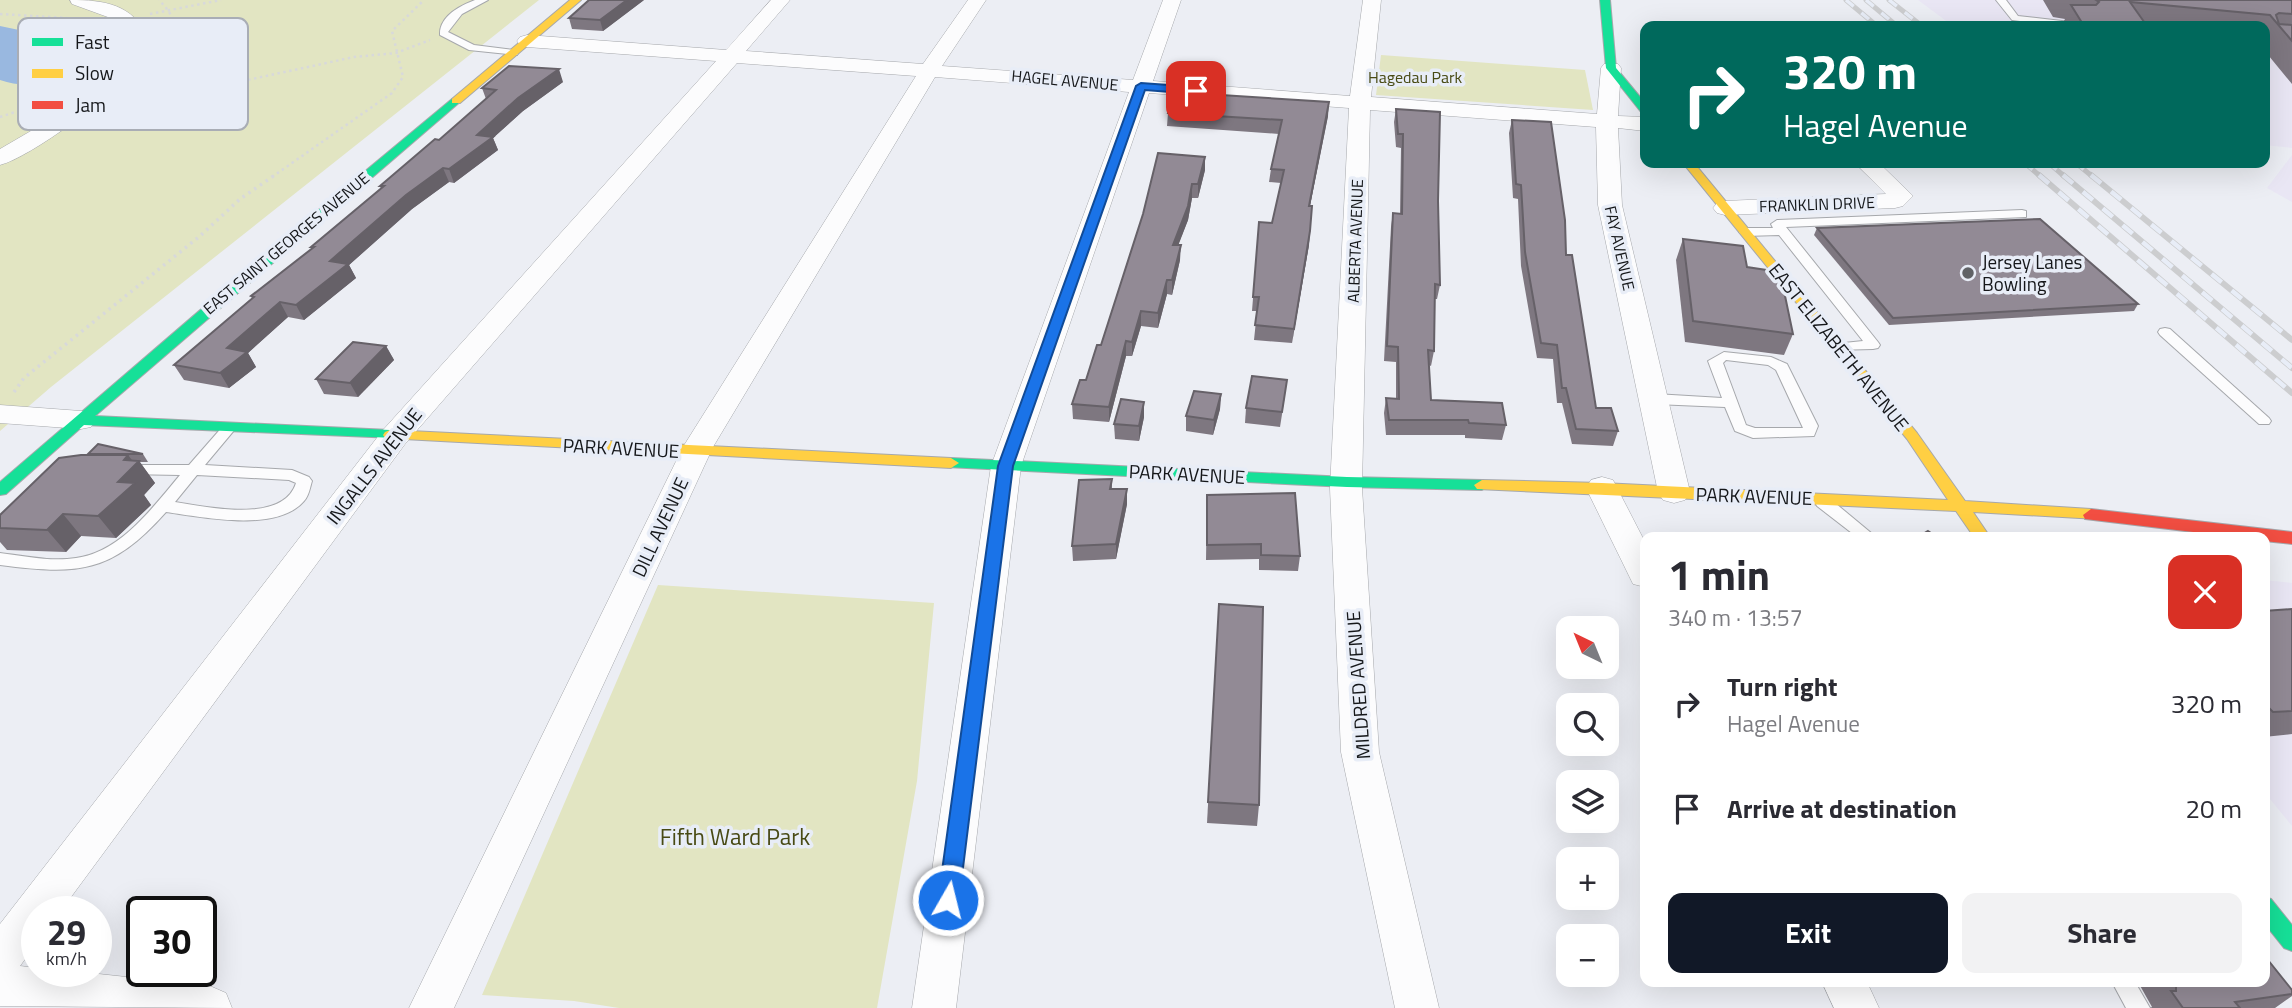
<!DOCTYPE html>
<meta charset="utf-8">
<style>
body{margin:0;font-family:"Titillium Web",sans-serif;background:#f2f2f3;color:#2b2b33;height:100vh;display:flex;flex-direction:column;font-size:26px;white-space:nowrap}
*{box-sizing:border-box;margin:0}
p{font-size:23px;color:#7c7c81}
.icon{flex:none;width:38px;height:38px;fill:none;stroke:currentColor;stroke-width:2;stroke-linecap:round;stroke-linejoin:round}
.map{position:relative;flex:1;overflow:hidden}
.details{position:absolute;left:1640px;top:532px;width:630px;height:455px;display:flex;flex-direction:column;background:#fff;border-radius:14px;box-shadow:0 7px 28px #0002}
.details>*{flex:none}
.banner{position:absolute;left:1640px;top:21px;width:630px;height:147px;border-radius:14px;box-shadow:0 7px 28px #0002;background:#00695c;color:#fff;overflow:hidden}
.needle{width:46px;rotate:317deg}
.tools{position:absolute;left:1556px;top:616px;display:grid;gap:14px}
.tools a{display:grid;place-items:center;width:63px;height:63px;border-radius:14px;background:#fff;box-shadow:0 7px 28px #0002;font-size:35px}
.speed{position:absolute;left:21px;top:896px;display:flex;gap:14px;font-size:35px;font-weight:700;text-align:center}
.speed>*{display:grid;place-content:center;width:91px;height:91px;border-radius:50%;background:#fff;box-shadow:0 7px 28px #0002;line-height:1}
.speed small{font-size:18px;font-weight:400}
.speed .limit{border:4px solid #111;border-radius:10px;background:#fff;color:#111}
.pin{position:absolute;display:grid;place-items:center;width:60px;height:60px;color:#fff;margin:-30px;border-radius:14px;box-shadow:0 4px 10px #0006}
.me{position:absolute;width:77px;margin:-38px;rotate:8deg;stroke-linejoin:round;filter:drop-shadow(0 0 5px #0008)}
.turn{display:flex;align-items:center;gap:24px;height:147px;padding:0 28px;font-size:32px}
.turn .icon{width:91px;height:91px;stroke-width:2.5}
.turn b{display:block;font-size:49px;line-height:60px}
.round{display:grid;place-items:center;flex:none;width:74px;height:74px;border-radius:14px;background:#f2f2f3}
.summary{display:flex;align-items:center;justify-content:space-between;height:119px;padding:0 28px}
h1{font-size:42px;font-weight:700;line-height:52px}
.primary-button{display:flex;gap:14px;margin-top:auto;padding:14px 28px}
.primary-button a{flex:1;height:80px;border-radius:14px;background:#111827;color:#fff;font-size:28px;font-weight:700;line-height:80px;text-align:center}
.primary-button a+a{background:#f2f2f3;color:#2b2b33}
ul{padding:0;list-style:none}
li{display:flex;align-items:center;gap:21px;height:105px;padding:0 28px}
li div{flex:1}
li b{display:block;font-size:26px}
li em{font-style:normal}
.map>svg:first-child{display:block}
</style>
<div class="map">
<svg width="2292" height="1008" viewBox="0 0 2292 1008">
<rect width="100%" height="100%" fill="#eceef4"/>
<!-- industrial -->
<g fill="#e9e6f4">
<polygon points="1918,0 2292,0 2292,148 2265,145 2264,26 1953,26"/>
<polygon points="2292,155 2292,202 2267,188"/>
<polygon points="2264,580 2292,583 2292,826 2265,793"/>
</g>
<!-- green -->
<g fill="#e2e5c2">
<polygon points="0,0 539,0 51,387 0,431"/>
<polygon points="1381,55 1585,70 1593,110 1376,95"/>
<polygon points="658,585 934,603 917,781 877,1008 619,1008 574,1001 482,995"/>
</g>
<!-- water -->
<path fill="#99b8e0" d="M 0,26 L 62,39 L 83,41 L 91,48 C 62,74 41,94 0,80 Z"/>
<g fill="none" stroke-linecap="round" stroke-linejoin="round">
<defs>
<g id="lane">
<path d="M 475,0 L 488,0 L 462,14 L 448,32 L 474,45 L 513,50 L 518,53 L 517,55 L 469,50 L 440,35 C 439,17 459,6 475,0 Z"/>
<polygon points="1996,0 2006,0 2018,16 2079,23 2084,26 2058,26 2012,20"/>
<polygon points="2022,210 2026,211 2026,217 1786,227 1878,342 1880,345 1878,348 1873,349 1834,350 1832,347 1834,344 1863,341 1779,235 1745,236 1739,232 1745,228 1773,228 1771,224 1777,220"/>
<polygon points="2165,328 2170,329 2269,418 2271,421 2269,424 2259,424 2160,335 2158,332 2160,329"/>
<path d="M 1724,352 L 1771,357 L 1787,364 L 1818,426 L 1814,436 L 1753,438 L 1735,431 L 1725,407 L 1655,404 L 1648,399 L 1655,394 L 1722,398 L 1708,361 ZM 1726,360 L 1768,365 L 1776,370 L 1803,428 L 1755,428 L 1746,425 L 1723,363 Z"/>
<path d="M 229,423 L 236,428 L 205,465 L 292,470 L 309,477 L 312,481 C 310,487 309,496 304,501 C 277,533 202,517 166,512 C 111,574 78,575 0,565 L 0,553 C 25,556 51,562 76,558 C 121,552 153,507 180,475 L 125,474 L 117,469 L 120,465 L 189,465 L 224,425 ZM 197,475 L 289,480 L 296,483 C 283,524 208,507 175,502 Z"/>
<polygon points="1823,497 1829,498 1876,537 1857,537 1817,506 1815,502"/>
<polygon points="2112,982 2135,982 2150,1008 2126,1008"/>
</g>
<g id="street">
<path d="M 70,0 C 105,0 132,4 149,38 C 145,47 141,59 135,68 C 116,94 31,157 0,165 L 0,149 L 36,128 L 81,96 L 118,62 L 129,38 L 116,20 L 72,4 Z"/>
<polygon points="771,0 790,0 746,51 923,64 968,0 986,0 942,66 1133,80 1163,0 1181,0 1153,81 1350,96 1363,0 1381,0 1371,97 1597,114 1601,68 1604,64 1618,64 1621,68 1618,116 1645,117 1645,131 1618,128 1622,205 1690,492 1685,500 1674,503 1663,500 1658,492 1598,205 1596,127 1370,110 1362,488 1379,752 1439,1008 1395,1008 1341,752 1330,488 1349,108 1149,93 1021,466 956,1008 912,1008 991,466 1129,92 935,77 713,447 454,1008 409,1008 683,447 916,76 737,63 405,444 60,912 37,912 37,943 20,966 37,968 37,971 71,971 210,986 226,993 232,1008 0,1006 0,924 383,430 716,61 527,47 520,45 517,41 520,37 527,35 726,50"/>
<polygon points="1855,163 1879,163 1913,196 1903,206 1895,208 1725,215 1717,213 1713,208 1717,203 1725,201 1886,194"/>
<polygon points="0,405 81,411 91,413 96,420 91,427 81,429 0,423"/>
<polygon points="1602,477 1613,480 1645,542 1645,587 1633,584 1586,488 1591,480"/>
<polygon points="1822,982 1867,982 1879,1008 1834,1008"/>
</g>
<g id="fast">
<polygon points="1600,0 1610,0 1616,68 1645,103 1645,113 1641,112 1606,68"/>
<polygon points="452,99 461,101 95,416 390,430 395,432 397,435 395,438 84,425 6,494 0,495 0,482 269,251"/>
<polygon points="951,458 1347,477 1482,480 1490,485 1482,490 1347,487 946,467 943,463 946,459"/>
<polygon points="2264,897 2271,899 2292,925 2292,951 2284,948 2264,923"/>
</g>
<g id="slow">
<polygon points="570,0 581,0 460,103 452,103 452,99"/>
<polygon points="1683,163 1694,163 1917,433 1965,501 2091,509 2099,515 2097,519 1973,512 1990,537 1974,537 1956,511 1477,489 1474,485 1482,480 1602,483 1948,500 1907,439"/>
<polygon points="390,430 951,458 959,463 951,468 385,438 383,435 385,432"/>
</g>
<polygon id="jam" points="2091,509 2292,532 2292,544 2264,541 2264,537 2235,537 2085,519 2083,515"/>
</defs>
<!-- lane casing -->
<use href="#lane" stroke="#a6a8ac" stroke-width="2"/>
<!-- street casing -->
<use href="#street" stroke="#a6a8ac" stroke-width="1"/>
<!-- fast casing -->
<use href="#fast" stroke="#a6a8ac" stroke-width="2"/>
<!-- slow casing -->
<use href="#slow" stroke="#a6a8ac" stroke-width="2"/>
<!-- jam casing -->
<use href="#jam" stroke="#a6a8ac" stroke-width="2"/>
<!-- path-far1 -->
<g stroke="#d8d9da" stroke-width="2.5" stroke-dasharray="2.5 3.5" stroke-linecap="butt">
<polyline points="0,14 67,18"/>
<polyline points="150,14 221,0"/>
<path d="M 148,76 C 174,51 189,30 159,0"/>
<polyline points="124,100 169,97 354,57 396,53 430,40"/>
<polyline points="0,117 46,102"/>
<polyline points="272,177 392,93 403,77 392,31 424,0"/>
</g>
<!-- path -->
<polyline stroke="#d8d9da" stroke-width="3.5" stroke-dasharray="2.5 4.5" stroke-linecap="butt" points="14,392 24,378 200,236 240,199 275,175"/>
<!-- lane -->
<use href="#lane" fill="#fcfcfd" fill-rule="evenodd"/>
<!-- street -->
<use href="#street" fill="#fcfcfd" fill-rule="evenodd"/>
<!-- fast -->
<use href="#fast" fill="#16e098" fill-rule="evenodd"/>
<!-- slow -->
<use href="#slow" fill="#ffcf43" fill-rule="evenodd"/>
<!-- jam -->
<use href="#jam" fill="#f24e42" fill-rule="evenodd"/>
<defs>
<g id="rail-far1">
<polyline points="1846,0 1877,26"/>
<polyline points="1866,0 1897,26"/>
<polyline points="1889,0 1922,26"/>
<polyline points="2025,163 2041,177"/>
<polyline points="2049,163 2065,177"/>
<polyline points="2076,163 2093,177"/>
</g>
<g id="rail">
<polyline points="2039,175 2292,393"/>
<polyline points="2063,175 2292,368"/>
<polyline points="2091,175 2292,340"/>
</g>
</defs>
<!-- rail-far1 casing -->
<use href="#rail-far1" stroke="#cccdcf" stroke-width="5"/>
<!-- rail casing -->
<use href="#rail" stroke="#cccdcf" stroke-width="6"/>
<!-- rail-far1 -->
<use href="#rail-far1" stroke="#e8edf7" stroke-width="3.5" stroke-dasharray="10" stroke-linecap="butt"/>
<!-- rail -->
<use href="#rail" stroke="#e8edf7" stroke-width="4.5" stroke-dasharray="13" stroke-linecap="butt"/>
</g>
<!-- wall -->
<g fill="#7e7780">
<polygon points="644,0 603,31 572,29 569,18"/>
<polygon points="2043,0 2292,0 2292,84 2264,50 2264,26 2061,26 2065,19 2053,17"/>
<polygon points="563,82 523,111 493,138 498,150 454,183 449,182 412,209 349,265 356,278 304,320 288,317 248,353 256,367 229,388 184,380 174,365 252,298 251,296 312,249 311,247 381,189 380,186 439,140 486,99 482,88"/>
<polygon points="1396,109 1438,201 1440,285 1437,299 1435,299 1434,351 1431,366 1429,365 1431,400 1506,425 1502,440 1465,438 1465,435 1386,435 1384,413 1386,398 1396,399 1396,362 1384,361 1391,227 1393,213 1400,214 1401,148 1396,147 1394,122"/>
<polygon points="1168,113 1328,116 1310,206 1309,245 1292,343 1254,340 1257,311 1252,311 1259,222 1272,223 1281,183 1269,182 1271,169 1279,134 1167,126"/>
<polygon points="1512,120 1566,255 1596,408 1618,431 1613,446 1572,444 1562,403 1557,403 1553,359 1537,358 1521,266 1518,199 1513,198 1509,133"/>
<polygon points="1205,157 1205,170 1198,198 1192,198 1188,220 1178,245 1180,260 1172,295 1167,294 1158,328 1141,326 1132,356 1126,356 1109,422 1073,419 1072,404 1086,380 1101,345"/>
<polygon points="1817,228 2138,304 2134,311 1889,325 1814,235"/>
<polygon points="1683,239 1747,267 1793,334 1784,355 1685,342 1676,260"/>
<polygon points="386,346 394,360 358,397 324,394 316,379"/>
<polygon points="1221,394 1220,409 1213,435 1186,431 1186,416"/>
<polygon points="1285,395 1280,427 1245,423 1246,408"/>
<polygon points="1144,402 1144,417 1139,441 1115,439 1114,424"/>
<polygon points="143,454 148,462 140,462 155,483 144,495 151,505 116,538 81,536 66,552 7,550 0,542 0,515 81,455"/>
<polygon points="1112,479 1112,489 1127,504 1116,559 1073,561 1072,546"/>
<polygon points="1207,495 1300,556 1298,571 1259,570 1259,559 1206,560"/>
<polygon points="1219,604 1259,805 1257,826 1207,823"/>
<polygon points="2292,609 2292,734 2264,737 2264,611"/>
<polygon points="2138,982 2264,982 2292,990 2292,996 2275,1008 2150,1008 2152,1007"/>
</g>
<!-- shaded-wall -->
<g fill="#666168">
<polygon points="627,0 644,0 603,31 600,20"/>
<polygon points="559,69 563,82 523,111 493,138 498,150 454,183 449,169 477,135 518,98"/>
<polygon points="1329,102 1328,116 1307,220 1309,206"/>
<polygon points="1205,157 1205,170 1198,198 1198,184"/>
<polygon points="443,168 449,182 412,209 349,265 356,278 304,320 296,305 330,261 406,195"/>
<polygon points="1192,184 1192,198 1188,220 1173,259 1173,245"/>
<polygon points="1310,231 1309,245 1292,343 1294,329"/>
<polygon points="1181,245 1180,260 1172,295 1172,280"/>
<polygon points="1167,280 1167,294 1158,328 1158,313"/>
<polygon points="280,302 288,317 248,353 256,367 229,388 220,373 227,348"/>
<polygon points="1141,311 1141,326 1132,356 1132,342"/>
<polygon points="1126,341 1126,356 1109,422 1109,407"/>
<polygon points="386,346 394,360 358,397 350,383"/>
<polygon points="1221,394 1220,409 1213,435 1214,420"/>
<polygon points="1144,402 1144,417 1139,441 1139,426"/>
<polygon points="128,455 135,464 139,461 155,483 144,495 151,505 116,538 98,516 118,482 124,460"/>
<polygon points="1127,489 1127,504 1116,559 1116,544"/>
<polygon points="63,514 81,536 66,552 47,530"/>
</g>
<!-- building -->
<g fill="#928a95" stroke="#666168" stroke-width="2">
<polygon points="589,0 627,0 600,20 569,18"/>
<polygon points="2096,0 2292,0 2292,14 2279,13 2276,15 2279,24 2292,25 2292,41 2270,15 2130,2 2147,26 2084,26 2071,5 2096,5 2099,2"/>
<polygon points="509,66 559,69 518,98 477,135 493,137 449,169 443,168 406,195 330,261 348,264 296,305 280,302 227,348 247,352 220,373 174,365 254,297 251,296 314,247 311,247 384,186 380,186 435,139 439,140 496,90 482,88"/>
<polygon points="1174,92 1329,102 1309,206 1312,206 1310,231 1294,329 1255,325 1259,297 1253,297 1259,222 1272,223 1284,170 1271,169 1282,120 1168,113"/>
<polygon points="1396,109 1440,112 1438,201 1440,285 1435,284 1434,351 1428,350 1431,400 1502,403 1506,425 1469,423 1468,420 1389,420 1386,398 1399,399 1398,347 1387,346 1393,213 1402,214 1403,134 1398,134"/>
<polygon points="1512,120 1551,122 1565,220 1566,255 1572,255 1596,408 1611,408 1618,431 1576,429 1566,388 1562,388 1557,345 1541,343 1525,252 1521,185 1516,184"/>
<polygon points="1158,153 1205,157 1198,184 1192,184 1188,206 1173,245 1181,245 1172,280 1167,280 1158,313 1141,311 1132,342 1126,341 1109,407 1072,404 1080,380 1086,380 1097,345 1101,345 1143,214"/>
<polygon points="2040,219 2138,304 1893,318 1817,228"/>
<polygon points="1683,239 1743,246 1747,267 1780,272 1793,334 1693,321"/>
<polygon points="353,342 386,346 350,383 316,379"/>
<polygon points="1252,376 1287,380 1282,412 1246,408"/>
<polygon points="1194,391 1221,394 1214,420 1186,416"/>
<polygon points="1121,399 1144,402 1139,426 1114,424"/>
<polygon points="98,444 143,454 88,454"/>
<polygon points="81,455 128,455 124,460 139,461 118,482 135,483 98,516 63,514 47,530 0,528 0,515 59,458"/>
<polygon points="1112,479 1110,489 1127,489 1116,544 1072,546 1079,480"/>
<polygon points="1295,493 1300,556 1261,555 1261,544 1207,545 1207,495"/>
<polygon points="1928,531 1937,537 1918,537"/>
<polygon points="1219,604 1263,607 1259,805 1208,802"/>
<polygon points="2292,609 2292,711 2273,712 2264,703 2264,611"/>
<polygon points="2264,955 2292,990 2292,994 2235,1002 2240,1008 2183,1008 2171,991 2176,991 2176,987 2173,982 2264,982"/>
</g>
<!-- route -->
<polygon fill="#1a73e8" stroke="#114b97" stroke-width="2" points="1141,83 1196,87 1201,91 1196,94 1145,90 1013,466 959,900 956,906 948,909 941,906 938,900 998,466 1136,86"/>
<!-- markers -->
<circle fill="#606266" stroke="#e8edf7" stroke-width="2.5" cx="1968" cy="273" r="7"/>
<g text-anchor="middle" stroke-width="7" stroke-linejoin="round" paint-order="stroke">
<!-- far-park labels -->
<g font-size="16" fill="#484a14" stroke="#e8edf7">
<text x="1415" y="83">Hagedau Park</text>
</g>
<!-- far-street labels -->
<g font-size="16" fill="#15171a" stroke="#e8edf7">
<text transform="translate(1065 80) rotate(5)" y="6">HAGEL AVENUE</text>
<text transform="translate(1817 204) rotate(-2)" y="6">FRANKLIN DRIVE</text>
<text transform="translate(1355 241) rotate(-88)" y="6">ALBERTA AVENUE</text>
<text transform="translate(286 243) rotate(-40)" y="6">EAST SAINT GEORGES AVENUE</text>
<text transform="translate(1620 248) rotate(77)" y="6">FAY AVENUE</text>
</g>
<!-- poi labels -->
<g font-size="19" fill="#15171a" stroke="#e8edf7" text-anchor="start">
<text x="1982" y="269">Jersey Lanes<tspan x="1982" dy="22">Bowling</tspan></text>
</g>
<!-- street labels -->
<g font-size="19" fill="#15171a" stroke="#e8edf7">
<text transform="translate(1839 347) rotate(51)" y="7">EAST ELIZABETH AVENUE</text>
<text transform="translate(621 448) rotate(3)" y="7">PARK AVENUE</text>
<text transform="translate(374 466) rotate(-52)" y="7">INGALLS AVENUE</text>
<text transform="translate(1187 474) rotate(3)" y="7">PARK AVENUE</text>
<text transform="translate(1754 496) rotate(2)" y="7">PARK AVENUE</text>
<text transform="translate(660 527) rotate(-65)" y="7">DILL AVENUE</text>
<text transform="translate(1358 685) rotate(-94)" y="7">MILDRED AVENUE</text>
</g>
<!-- near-park labels -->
<g font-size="23" fill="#484a14" stroke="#e8edf7">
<text x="735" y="845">Fifth Ward Park</text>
</g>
</g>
<!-- legend -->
<rect x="18" y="18" width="230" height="112" rx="10" fill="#e8edf7" stroke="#a9adb5" stroke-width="2"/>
<rect x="32" y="38" width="31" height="8" fill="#16e098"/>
<rect x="32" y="69" width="31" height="9" fill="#ffcf43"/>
<rect x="32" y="101" width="31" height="8" fill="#f24e42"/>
<g font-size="19" fill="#15171a">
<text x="75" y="49">Fast</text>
<text x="75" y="80">Slow</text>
<text x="75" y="112">Jam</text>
</g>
</svg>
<div class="tools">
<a><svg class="needle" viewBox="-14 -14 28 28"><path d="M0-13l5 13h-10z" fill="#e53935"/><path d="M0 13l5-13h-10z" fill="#7c7c81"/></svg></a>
<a><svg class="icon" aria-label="search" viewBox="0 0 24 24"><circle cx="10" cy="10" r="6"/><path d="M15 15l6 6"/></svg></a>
<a><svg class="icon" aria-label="layers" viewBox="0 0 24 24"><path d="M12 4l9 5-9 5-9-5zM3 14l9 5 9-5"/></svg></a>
<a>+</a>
<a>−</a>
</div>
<div class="speed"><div>29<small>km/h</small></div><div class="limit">30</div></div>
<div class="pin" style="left:1196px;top:91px;background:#d93025"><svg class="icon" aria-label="arrive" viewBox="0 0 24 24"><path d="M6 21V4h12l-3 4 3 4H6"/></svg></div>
<svg class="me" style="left:948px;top:900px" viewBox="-20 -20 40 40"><circle r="17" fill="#1a73e8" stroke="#fff" stroke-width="3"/><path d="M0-11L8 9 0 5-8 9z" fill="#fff"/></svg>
<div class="banner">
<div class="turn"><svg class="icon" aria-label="right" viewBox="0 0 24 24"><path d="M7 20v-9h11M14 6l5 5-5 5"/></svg><div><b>320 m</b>Hagel Avenue</div></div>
</div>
<section class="details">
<div class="summary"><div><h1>1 min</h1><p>340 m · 13:57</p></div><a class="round" style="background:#d93025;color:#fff"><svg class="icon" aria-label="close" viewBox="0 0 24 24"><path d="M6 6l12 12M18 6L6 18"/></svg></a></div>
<ul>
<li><svg class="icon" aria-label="right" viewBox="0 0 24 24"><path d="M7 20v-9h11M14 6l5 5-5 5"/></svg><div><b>Turn right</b><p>Hagel Avenue</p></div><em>320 m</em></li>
<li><svg class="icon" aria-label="arrive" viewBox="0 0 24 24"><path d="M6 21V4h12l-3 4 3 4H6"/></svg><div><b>Arrive at destination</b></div><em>20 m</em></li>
</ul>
<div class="primary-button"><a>Exit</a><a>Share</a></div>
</section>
</div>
